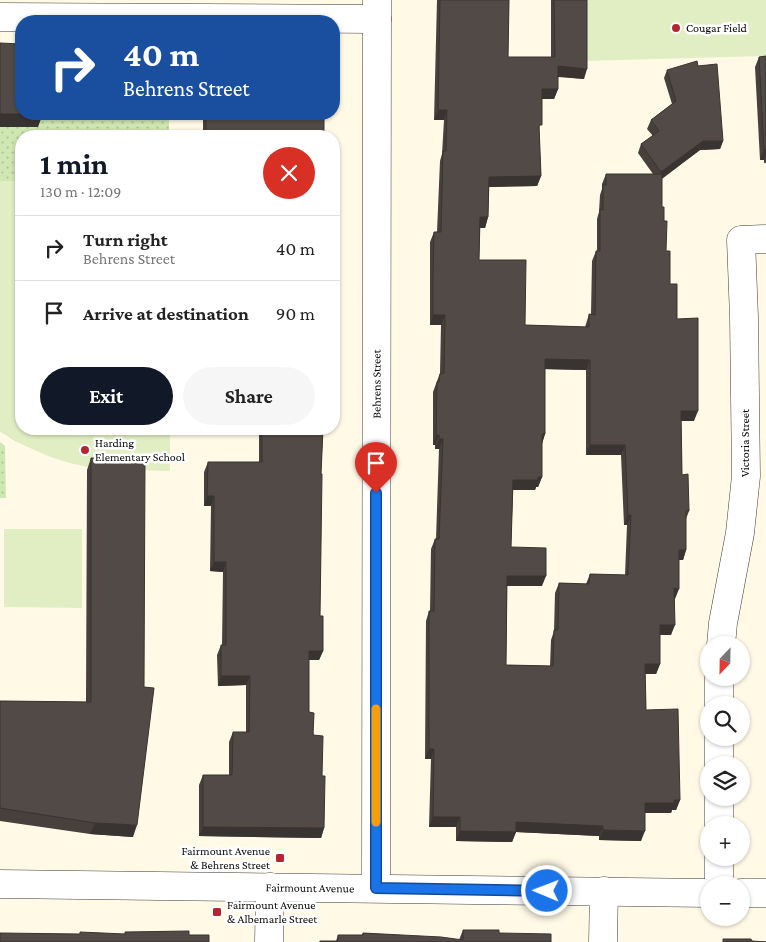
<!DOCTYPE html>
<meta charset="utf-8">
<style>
body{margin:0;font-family:"Crimson Pro",serif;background:#f6f6f6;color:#222;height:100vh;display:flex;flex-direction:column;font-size:19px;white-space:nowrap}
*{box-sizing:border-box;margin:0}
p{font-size:16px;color:#767676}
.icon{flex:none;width:28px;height:28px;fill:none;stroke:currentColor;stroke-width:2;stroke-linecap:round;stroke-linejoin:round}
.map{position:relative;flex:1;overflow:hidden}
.panel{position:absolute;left:15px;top:130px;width:325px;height:305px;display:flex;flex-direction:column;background:#fff;border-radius:20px;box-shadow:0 1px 4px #0004}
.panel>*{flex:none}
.hud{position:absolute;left:15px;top:15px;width:325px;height:105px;border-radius:20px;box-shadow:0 1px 4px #0004;background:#1a4fa0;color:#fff;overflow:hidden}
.needle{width:32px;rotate:202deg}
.controls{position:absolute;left:700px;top:636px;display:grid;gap:10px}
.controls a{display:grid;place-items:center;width:50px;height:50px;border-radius:50%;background:#fff;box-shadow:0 1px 4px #0004;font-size:25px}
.pin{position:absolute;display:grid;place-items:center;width:42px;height:42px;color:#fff;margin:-51px -21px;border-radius:50% 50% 50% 0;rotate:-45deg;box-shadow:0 0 5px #0007}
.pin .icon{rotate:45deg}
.me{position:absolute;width:55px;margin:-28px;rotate:271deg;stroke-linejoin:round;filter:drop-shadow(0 0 4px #0008)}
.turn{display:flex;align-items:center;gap:18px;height:105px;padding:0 25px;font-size:22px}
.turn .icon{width:65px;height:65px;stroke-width:2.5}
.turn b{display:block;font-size:35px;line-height:42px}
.round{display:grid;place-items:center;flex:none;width:52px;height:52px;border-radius:26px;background:#f6f6f6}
.overview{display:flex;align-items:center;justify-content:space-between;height:85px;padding:0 25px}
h1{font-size:30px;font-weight:700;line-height:38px;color:#111827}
.button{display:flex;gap:10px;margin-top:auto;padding:10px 25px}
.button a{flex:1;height:58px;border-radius:30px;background:#111827;color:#fff;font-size:20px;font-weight:700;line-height:58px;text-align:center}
.button a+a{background:#f6f6f6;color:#222}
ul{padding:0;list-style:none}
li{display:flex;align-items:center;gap:15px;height:65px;padding:0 25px;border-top:1px solid #e0e0e0}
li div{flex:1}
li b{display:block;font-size:19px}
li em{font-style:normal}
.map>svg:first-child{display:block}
</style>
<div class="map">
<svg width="766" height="942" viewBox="0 0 766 942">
<defs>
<pattern id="grass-dots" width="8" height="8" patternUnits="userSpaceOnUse" patternTransform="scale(1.25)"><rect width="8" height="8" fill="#cfe7b2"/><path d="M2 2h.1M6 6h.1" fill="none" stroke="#b0c598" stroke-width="1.8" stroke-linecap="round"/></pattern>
</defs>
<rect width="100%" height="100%" fill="#fff9e6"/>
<!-- grass -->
<g fill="url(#grass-dots)">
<polygon points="0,46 21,114 169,114 169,136 21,136 21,429 170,429 170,471 75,464 45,454 15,441 0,431"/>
<polygon points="0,442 5,446 6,498 0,498"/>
</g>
<!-- pitch -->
<g fill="#e1eec4">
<polygon points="586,0 766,0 766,56 586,61"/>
<path d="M 0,181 L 21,181 L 21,429 L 170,429 L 170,471 C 148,470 126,471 104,469 C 68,466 30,451 0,431 Z"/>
<polygon points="4,529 82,529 82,608 4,607"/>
</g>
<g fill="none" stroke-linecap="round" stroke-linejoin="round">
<defs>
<g id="minor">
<polyline points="0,17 377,19"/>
<polyline points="721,645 723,623 740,533 746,476 744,317 741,240 766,239"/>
<polyline points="719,678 719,705"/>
<polyline points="719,738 719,765"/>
<polyline points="719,798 719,825"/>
<polyline points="719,858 719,885"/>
<path id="s1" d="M 0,884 L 709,893"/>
<path id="s2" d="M 376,888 L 377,0"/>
<polyline points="741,893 766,893"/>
<polyline points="269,942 270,887"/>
<polyline points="603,942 604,891"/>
</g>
</defs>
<!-- minor casing -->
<use href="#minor" stroke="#3c3c3c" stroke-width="29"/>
<!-- minor -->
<use href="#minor" stroke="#fff" stroke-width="28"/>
</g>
<!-- wall -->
<g fill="#47403c" fill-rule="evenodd">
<path d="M 437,0 L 509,0 L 508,57 L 551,57 L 551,0 L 587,0 L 584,79 L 558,77 L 558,89 L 554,99 L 542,99 L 539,131 L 541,176 L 537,186 L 489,187 L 488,217 L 485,228 L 480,228 L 479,260 L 525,325 L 585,327 L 586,324 L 589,314 L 591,314 L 592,261 L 596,251 L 597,251 L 597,219 L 599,212 L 600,195 L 602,189 L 602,184 L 606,174 L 653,174 L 638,153 L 641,144 L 653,136 L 647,129 L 651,120 L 672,104 L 664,78 L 667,70 L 723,141 L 720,149 L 700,150 L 662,179 L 662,207 L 666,251 L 670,284 L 694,421 L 681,421 L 682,475 L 689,511 L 686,519 L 686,550 L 683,560 L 679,560 L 671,635 L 660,635 L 660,664 L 656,674 L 645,674 L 646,710 L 680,800 L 676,810 L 672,810 L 671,813 L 645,813 L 641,841 L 599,840 L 599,836 L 516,832 L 512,842 L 456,841 L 456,827 L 429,827 L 431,759 L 425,759 L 426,621 L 429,611 L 430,611 L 431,549 L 435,539 L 436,539 L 439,449 L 435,449 L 435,445 L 433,445 L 433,392 L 440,373 L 441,325 L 430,325 L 430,242 L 434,232 L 437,232 L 440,161 L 442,154 L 444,120 L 434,120 ZM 545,369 L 586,370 L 586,455 L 621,455 L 624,525 L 627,525 L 625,575 L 590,574 L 586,584 L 559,583 L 555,593 L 554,631 L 551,640 L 550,666 L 506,665 L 507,586 L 542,586 L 511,547 L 513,490 L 535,490 L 536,487 L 538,487 L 542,477 L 542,443 L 545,434 Z"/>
<polygon points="766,56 766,163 764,163 764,160 760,160 755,67 759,57"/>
<polygon points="179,114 324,114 324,136 203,136 203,119 179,119"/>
<polygon points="259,429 323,429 321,474 320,616 323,651 319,660 309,660 309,712 322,776 324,828 321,838 199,836 199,785 203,775 229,775 229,742 233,732 246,732 246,685 218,686 217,655 221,645 222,645 223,572 210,571 211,506 204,506 204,472 208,462 259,462"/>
<polygon points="91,458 133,837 90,834 0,821 0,701 86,702 87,470"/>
<polygon points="463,930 499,933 551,942 319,942 320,941 336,941 338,935 362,935 363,933 459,940"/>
</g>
<!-- shaded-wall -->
<g fill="#393431">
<polygon points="558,66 587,69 584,79 554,76"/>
<polygon points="542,89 558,89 554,99 538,99"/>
<polygon points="438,110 447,110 444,120 434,120"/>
<polygon points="0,114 74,114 72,120 41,119 38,127 0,127"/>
<polygon points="181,114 205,114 203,119 179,119"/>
<polygon points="703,141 723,141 720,149 700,150 658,181 661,172"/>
<polygon points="766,149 766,153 764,160 760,160 764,150"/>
<polygon points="541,176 537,186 486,187 489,177"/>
<polygon points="480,217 488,217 485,228 476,228"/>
<polygon points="433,315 445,315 441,325 430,325"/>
<polygon points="545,359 590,360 586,370 541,369"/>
<polygon points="681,411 698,411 694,421 677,421"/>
<polygon points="542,434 545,434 542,444"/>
<polygon points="436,435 439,435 435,445 433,445"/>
<polygon points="439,439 443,439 439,449 435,449"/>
<polygon points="590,445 625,445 621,455 586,455"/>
<polygon points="538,477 542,477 538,487 536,487 535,490 510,490 513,480"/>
<polygon points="207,496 214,496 211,506 204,506"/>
<polygon points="628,515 631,515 627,525 624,525"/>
<polygon points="679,550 686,550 683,560 676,560"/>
<polygon points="214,562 226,562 223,572 210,571"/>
<polygon points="507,576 546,576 542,586 503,586"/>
<polygon points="674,588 679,589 675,599 671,599"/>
<polygon points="660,625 675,625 671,635 657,635"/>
<polygon points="309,651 323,651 319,660 305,660"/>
<polygon points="645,664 660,664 656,674 642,674"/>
<polygon points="221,676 250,676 246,685 218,686"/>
<polygon points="429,749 434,749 431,759 425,759"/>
<polygon points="680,800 676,810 672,810 671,813 642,813 645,803"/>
<polygon points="433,817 460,817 456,827 429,827"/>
<polygon points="516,822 603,826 599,836 516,832 512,842 456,841 460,831"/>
<polygon points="95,823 137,825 133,837 90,834"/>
<polygon points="203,827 324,828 321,838 199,836"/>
<polygon points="603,830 645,831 641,841 599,840"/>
</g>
<!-- building -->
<g fill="#524a46" stroke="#393431" fill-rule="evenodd">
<path d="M 440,0 L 509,0 L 508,57 L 555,57 L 554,0 L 587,0 L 587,69 L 558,66 L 558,89 L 542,89 L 542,125 L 539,125 L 541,176 L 489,177 L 488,217 L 480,217 L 479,260 L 526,260 L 525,325 L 589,327 L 589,314 L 595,315 L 596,251 L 600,251 L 600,209 L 603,210 L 603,185 L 606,185 L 606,174 L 662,174 L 662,207 L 664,207 L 664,221 L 667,221 L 666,251 L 670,251 L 670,284 L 677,284 L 677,319 L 698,318 L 698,411 L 681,411 L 682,475 L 688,474 L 689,511 L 686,511 L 686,550 L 679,550 L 679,589 L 674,588 L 675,625 L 660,625 L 660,664 L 645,664 L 646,710 L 678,709 L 680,800 L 674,800 L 674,803 L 645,803 L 645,831 L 603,830 L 603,826 L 516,822 L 516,832 L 460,831 L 460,817 L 433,817 L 434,749 L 429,749 L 429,611 L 434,611 L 435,539 L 439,539 L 443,439 L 439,439 L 439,435 L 436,435 L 437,382 L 439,382 L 440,374 L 444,373 L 445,315 L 433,315 L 433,274 L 434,232 L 441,232 L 443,151 L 446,151 L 447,110 L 438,110 ZM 545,359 L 590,360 L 590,445 L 625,445 L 628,515 L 631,515 L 628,575 L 590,574 L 589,584 L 559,583 L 558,630 L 554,630 L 553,666 L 506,665 L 507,576 L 546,576 L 546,548 L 511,547 L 513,480 L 538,480 L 538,477 L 542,477 L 542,434 L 545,434 Z"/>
<polygon points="0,43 21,44 21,114 43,114 0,114"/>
<polygon points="766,56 766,149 764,150 759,57"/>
<polygon points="697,61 698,66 717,64 723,141 703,141 661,172 641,144 659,131 651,120 676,101 667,70"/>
<rect x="206" y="114" width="118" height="22"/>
<polygon points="262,429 323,429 321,474 322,474 320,616 323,616 323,651 309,651 309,712 314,713 313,735 323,736 322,776 325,776 324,828 203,827 203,775 232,775 233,732 249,732 250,676 221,676 221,645 226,645 226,562 214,562 214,496 207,496 208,462 262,462"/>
<polygon points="91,458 145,458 144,687 154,688 137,825 95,823 0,808 0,701 91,702"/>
<polygon points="463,930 499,930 499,933 551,934 551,942 320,942 320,941 338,941 338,935 363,935 363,933 441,937 463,940"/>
<polygon points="189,931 189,935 209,935 209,942 0,942 0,933 80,934 80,932 125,934 125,932"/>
<polygon points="723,939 751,939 752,941 766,942 723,942"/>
</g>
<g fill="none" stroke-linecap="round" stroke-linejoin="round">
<defs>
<polyline id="route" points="376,493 376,888 547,891"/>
</defs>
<!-- route casing -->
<use href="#route" stroke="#114b97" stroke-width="12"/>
<!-- route -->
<use href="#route" stroke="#1a73e8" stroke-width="9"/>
<!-- slow -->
<polyline stroke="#f59e0b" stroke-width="9" points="376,822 376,709"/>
</g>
<!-- markers -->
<g fill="#b52531" stroke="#fff" stroke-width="2">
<circle cx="676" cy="28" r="5"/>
<circle cx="85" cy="450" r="5"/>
<rect x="275" y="853" width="10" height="10" rx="2.5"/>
<rect x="212" y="907" width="10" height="10" rx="2.5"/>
</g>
<g text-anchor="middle" stroke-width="5" stroke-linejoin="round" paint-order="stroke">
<!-- poi labels -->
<g font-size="12" fill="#090909" stroke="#fff" text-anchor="start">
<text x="686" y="32">Cougar Field</text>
<text x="95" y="447">Harding<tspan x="95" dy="14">Elementary School</tspan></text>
<text x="270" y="855" text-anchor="end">Fairmount Avenue<tspan x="270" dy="14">&amp; Behrens Street</tspan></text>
<text x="227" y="909">Fairmount Avenue<tspan x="227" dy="14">&amp; Albemarle Street</tspan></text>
</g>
<!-- street labels -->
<g font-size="12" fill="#090909" stroke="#fff">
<text dy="4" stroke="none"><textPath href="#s2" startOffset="504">Behrens Street</textPath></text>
<text transform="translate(745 443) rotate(-90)" y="4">Victoria Street</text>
<text dy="4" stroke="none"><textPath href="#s1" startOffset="310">Fairmount Avenue</textPath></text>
</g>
</g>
</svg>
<div class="controls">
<a><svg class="needle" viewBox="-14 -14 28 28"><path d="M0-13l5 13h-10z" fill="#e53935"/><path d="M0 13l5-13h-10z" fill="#767676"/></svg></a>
<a><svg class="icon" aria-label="search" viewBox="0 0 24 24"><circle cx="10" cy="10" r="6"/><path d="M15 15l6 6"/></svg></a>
<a><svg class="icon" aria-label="layers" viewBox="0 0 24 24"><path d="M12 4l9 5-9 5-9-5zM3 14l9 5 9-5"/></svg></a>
<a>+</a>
<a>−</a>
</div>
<div class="pin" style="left:376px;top:493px;background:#d93025"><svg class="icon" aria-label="arrive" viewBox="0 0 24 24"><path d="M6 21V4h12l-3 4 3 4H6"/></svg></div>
<svg class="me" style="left:547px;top:891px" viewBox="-20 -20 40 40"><circle r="17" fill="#1a73e8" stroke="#fff" stroke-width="3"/><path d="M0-11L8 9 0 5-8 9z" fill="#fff"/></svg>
<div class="hud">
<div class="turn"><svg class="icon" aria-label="right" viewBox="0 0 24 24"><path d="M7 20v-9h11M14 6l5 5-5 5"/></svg><div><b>40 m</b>Behrens Street</div></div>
</div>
<section class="panel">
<div class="overview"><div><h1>1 min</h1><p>130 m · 12:09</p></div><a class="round" style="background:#d93025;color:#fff"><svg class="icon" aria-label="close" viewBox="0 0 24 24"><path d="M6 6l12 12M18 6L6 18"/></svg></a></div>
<ul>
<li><svg class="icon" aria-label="right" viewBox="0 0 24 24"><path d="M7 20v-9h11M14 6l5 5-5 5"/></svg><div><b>Turn right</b><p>Behrens Street</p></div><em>40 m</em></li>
<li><svg class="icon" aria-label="arrive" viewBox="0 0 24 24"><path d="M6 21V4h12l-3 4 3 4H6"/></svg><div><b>Arrive at destination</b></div><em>90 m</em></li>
</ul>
<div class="button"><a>Exit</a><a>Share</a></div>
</section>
</div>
